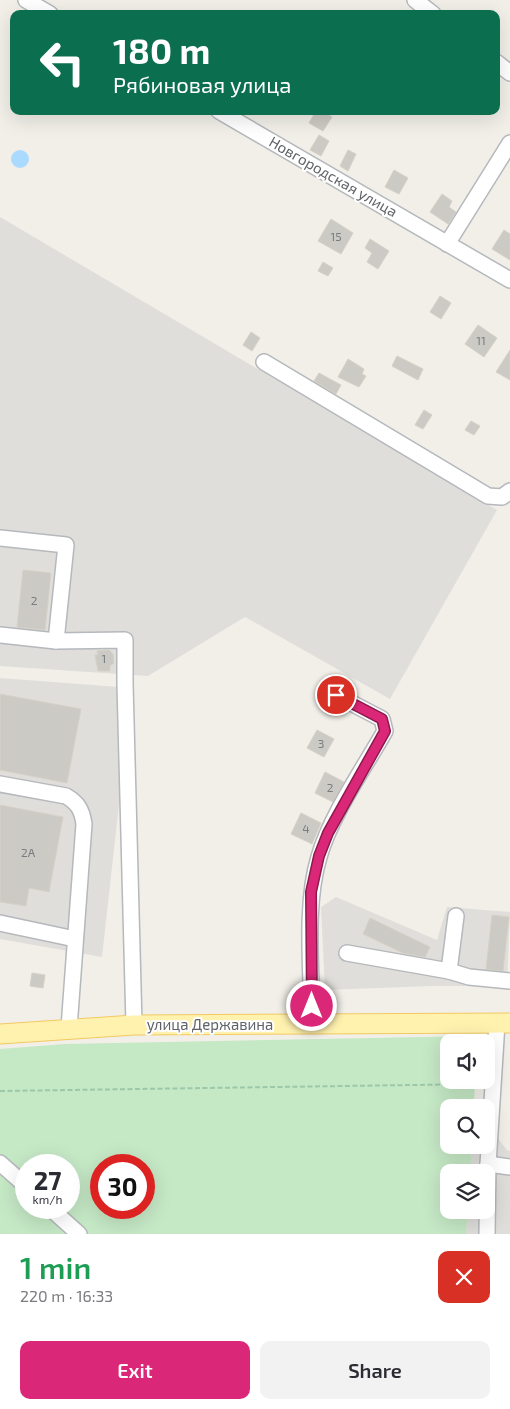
<!DOCTYPE html>
<meta charset="utf-8">
<style>
body{margin:0;font-family:"Exo 2",sans-serif;background:#f2f2f3;color:#2b2b33;height:100vh;display:flex;flex-direction:column;font-size:19px;white-space:nowrap}
*{box-sizing:border-box;margin:0}
p{font-size:16px;color:#7c7c81}
.icon{flex:none;width:28px;height:28px;fill:none;stroke:currentColor;stroke-width:2;stroke-linecap:round;stroke-linejoin:round}
.map{position:relative;height:1234px;overflow:hidden}
.sheet{display:flex;flex-direction:column;background:#fff;flex:1}
.sheet>*{flex:none}
.guide{position:absolute;left:10px;top:10px;width:490px;height:105px;border-radius:10px;box-shadow:0 5px 20px #0002;background:#0b6e4f;color:#fff;overflow:hidden}
.buttons{position:absolute;left:440px;top:1034px;display:grid;gap:10px}
.buttons a{display:grid;place-items:center;width:55px;height:55px;border-radius:10px;background:#fff;box-shadow:0 5px 20px #0002;font-size:25px}
.speed{position:absolute;left:15px;top:1154px;display:flex;gap:10px;font-size:25px;font-weight:700;text-align:center}
.speed>*{display:grid;place-content:center;width:65px;height:65px;border-radius:50%;background:#fff;box-shadow:0 5px 20px #0002;line-height:1}
.speed small{font-size:12px;font-weight:400}
.speed .limit{border:8px solid #d22;background:#fff;color:#111}
.pin{position:absolute;display:grid;place-items:center;width:42px;height:42px;color:#fff;margin:-21px;border:2px solid #fff;border-radius:50%;box-shadow:0 1px 5px #0007}
.me{position:absolute;width:55px;margin:-28px;rotate:0deg;stroke-linejoin:round;filter:drop-shadow(0 0 4px #0008)}
.turn{display:flex;align-items:center;gap:18px;height:105px;padding:0 20px;font-size:22px}
.turn .icon{width:65px;height:65px;stroke-width:2.5}
.turn b{display:block;font-size:35px;line-height:42px}
.round{display:grid;place-items:center;flex:none;width:52px;height:52px;border-radius:10px;background:#f2f2f3}
.overview{display:flex;align-items:center;justify-content:space-between;height:85px;padding:0 20px}
h1{font-size:30px;font-weight:600;line-height:38px;color:#1e9e55}
.action{display:flex;gap:10px;margin-top:auto;padding:10px 20px}
.action a{flex:1;height:58px;border-radius:10px;background:#db2777;color:#fff;font-size:20px;font-weight:600;line-height:58px;text-align:center}
.action a+a{background:#f2f2f3;color:#2b2b33}
.map>svg:first-child{display:block}
</style>
<div class="map">
<svg width="510" height="1234" viewBox="0 0 510 1234">
<rect width="100%" height="100%" fill="#f1efe8"/>
<!-- industrial -->
<g fill="#e0deda">
<polygon points="0,217 497,510 390,699 245,617 148,676 0,666"/>
<polygon points="0,678 132,688 102,957 0,939"/>
<polygon points="336,897 437,940 447,907 510,912 507,986 432,986 325,990 321,907"/>
<polygon points="486,1124 507,1150 510,1151 510,1234 466,1234 468,1210 486,1210 486,1172 470,1172 472,1145 486,1145"/>
</g>
<!-- green -->
<path fill="#c5e8c5" fill-rule="evenodd" d="M 476,1036 L 476,1042 L 449,1042 L 449,1080 L 475,1080 L 474,1107 L 449,1108 L 449,1145 L 472,1145 L 470,1172 L 449,1172 L 449,1210 L 468,1210 L 466,1234 L 0,1234 L 0,1049 L 65,1044 ZM 26,1165 L 69,1165 L 69,1208 L 26,1208 ZM 101,1165 L 144,1165 L 144,1208 L 101,1208 Z"/>
<!-- water -->
<circle fill="#aadaff" cx="20" cy="159" r="9"/>
<!-- building -->
<g fill="#cccac5" stroke="#d6d1c6">
<polygon points="316,111 322,111 332,117 323,131 309,123"/>
<polygon points="319,135 329,141 321,156 310,150"/>
<polygon points="348,150 356,154 348,171 340,166"/>
<polygon points="394,170 408,178 399,194 385,187"/>
<polygon points="442,194 452,201 449,207 456,212 448,224 430,212"/>
<polygon points="331,219 353,233 341,254 318,241"/>
<polygon points="504,230 510,234 510,260 492,249"/>
<polygon points="370,239 389,251 378,269 367,262 372,253 365,248"/>
<polygon points="323,262 333,268 328,276 318,271"/>
<polygon points="440,296 451,303 441,319 430,312"/>
<polygon points="478,325 497,338 484,357 465,344"/>
<polygon points="251,332 260,338 252,351 243,345"/>
<polygon points="510,350 510,380 496,372"/>
<polygon points="397,356 423,369 418,380 392,366"/>
<polygon points="348,359 364,369 362,374 366,376 359,387 338,377"/>
<polygon points="319,373 341,385 336,394 314,381"/>
<polygon points="424,410 432,415 423,429 415,425"/>
<polygon points="471,421 480,426 474,435 465,430"/>
<polygon points="23,570 51,573 45,630 17,627"/>
<polygon points="109,650 113,654 114,663 110,666 110,671 98,671 95,655 98,655 97,651"/>
<polygon points="0,694 81,709 67,783 0,770"/>
<polygon points="317,730 334,739 324,757 307,748"/>
<polygon points="325,772 344,782 333,802 315,793"/>
<polygon points="0,805 63,817 49,892 29,888 26,906 0,902"/>
<polygon points="301,813 321,823 312,844 291,834"/>
<polygon points="492,915 509,917 503,971 486,969"/>
<polygon points="370,918 430,947 425,957 403,953 363,934"/>
<polygon points="32,973 45,975 43,988 30,986"/>
</g>
<g fill="none" stroke-linecap="round" stroke-linejoin="round">
<defs>
<g id="minor">
<polyline points="26,0 50,14"/>
<polyline points="415,0 433,14"/>
<polyline points="496,62 510,73"/>
<polyline points="219,111 510,280"/>
<polyline points="447,244 510,143"/>
<polyline points="264,362 488,496 502,497 510,491"/>
<polyline points="0,538 66,545 56,641"/>
<polyline points="0,635 56,641 125,640 125,684 134,1025"/>
<path d="M 0,784 L 66,796 C 78,803 82,810 84,824 L 69,1028"/>
<polyline points="456,916 449,971 469,977 510,981"/>
<polyline points="0,923 75,939"/>
<polyline points="347,953 449,971"/>
<path d="M 312,1025 C 312,973 304,906 319,857 C 330,817 364,768 385,731 L 382,719 L 336,695"/>
<polyline points="0,1163 26,1186"/>
<polyline points="488,1164 510,1167"/>
<polyline points="50,1208 79,1234"/>
<polyline points="487,1234 488,1164 497,1023"/>
</g>
<polyline id="major" points="0,1034 134,1025 510,1023"/>
</defs>
<!-- minor casing -->
<use href="#minor" stroke="#b5b8bc" stroke-width="18"/>
<!-- major casing -->
<use href="#major" stroke="#f2c960" stroke-width="21"/>
<!-- path -->
<polyline stroke="#9cc7a9" stroke-width="2" stroke-dasharray="5 2.5" stroke-linecap="butt" points="0,1091 481,1084"/>
<!-- minor -->
<use href="#minor" stroke="#fff" stroke-width="15"/>
<!-- major -->
<use href="#major" stroke="#fff2af" stroke-width="19"/>
</g>
<g fill="none" stroke-linecap="round" stroke-linejoin="round">
<defs>
<polyline id="route" points="312,1006 311,892 319,856 328,833 385,731 382,719 336,695"/>
</defs>
<!-- route casing -->
<use href="#route" stroke="#8e194d" stroke-width="12"/>
<!-- route -->
<use href="#route" stroke="#db2777" stroke-width="9"/>
</g>
<g text-anchor="middle" stroke-width="4" stroke-linejoin="round" paint-order="stroke">
<!-- number labels -->
<g font-size="12" fill="#7a7d7f">
<text x="336" y="241">15</text>
<text x="481" y="345">11</text>
<text x="34" y="605">2</text>
<text x="104" y="663">1</text>
<text x="321" y="748">3</text>
<text x="330" y="792">2</text>
<text x="306" y="833">4</text>
<text x="28" y="857">2А</text>
</g>
<!-- street labels -->
<g font-size="15" fill="#5f6368" stroke="#fff">
<text transform="translate(333 177) rotate(30)" y="5">Новгородская улица</text>
<text x="210" y="1030">улица Державина</text>
</g>
</g>
</svg>
<div class="buttons">
<a><svg class="icon" aria-label="sound" viewBox="0 0 24 24"><path d="M4 9h4l5-4v14l-5-4H4zM17 9q2 3 0 6"/></svg></a>
<a><svg class="icon" aria-label="search" viewBox="0 0 24 24"><circle cx="10" cy="10" r="6"/><path d="M15 15l6 6"/></svg></a>
<a><svg class="icon" aria-label="layers" viewBox="0 0 24 24"><path d="M12 4l9 5-9 5-9-5zM3 14l9 5 9-5"/></svg></a>
</div>
<div class="speed"><div>27<small>km/h</small></div><div class="limit">30</div></div>
<div class="pin" style="left:336px;top:695px;background:#d93025"><svg class="icon" aria-label="arrive" viewBox="0 0 24 24"><path d="M6 21V4h12l-3 4 3 4H6"/></svg></div>
<svg class="me" style="left:312px;top:1006px" viewBox="-20 -20 40 40"><circle r="17" fill="#db2777" stroke="#fff" stroke-width="3"/><path d="M0-11L8 9 0 5-8 9z" fill="#fff"/></svg>
<div class="guide">
<div class="turn"><svg class="icon" aria-label="left" viewBox="0 0 24 24"><path d="M17 20v-9H6M10 6l-5 5 5 5"/></svg><div><b>180 m</b>Рябиновая улица</div></div>
</div>
</div>
<section class="sheet">
<div class="overview"><div><h1>1 min</h1><p>220 m · 16:33</p></div><a class="round" style="background:#d93025;color:#fff"><svg class="icon" aria-label="close" viewBox="0 0 24 24"><path d="M6 6l12 12M18 6L6 18"/></svg></a></div>
<div class="action"><a>Exit</a><a>Share</a></div>
</section>
